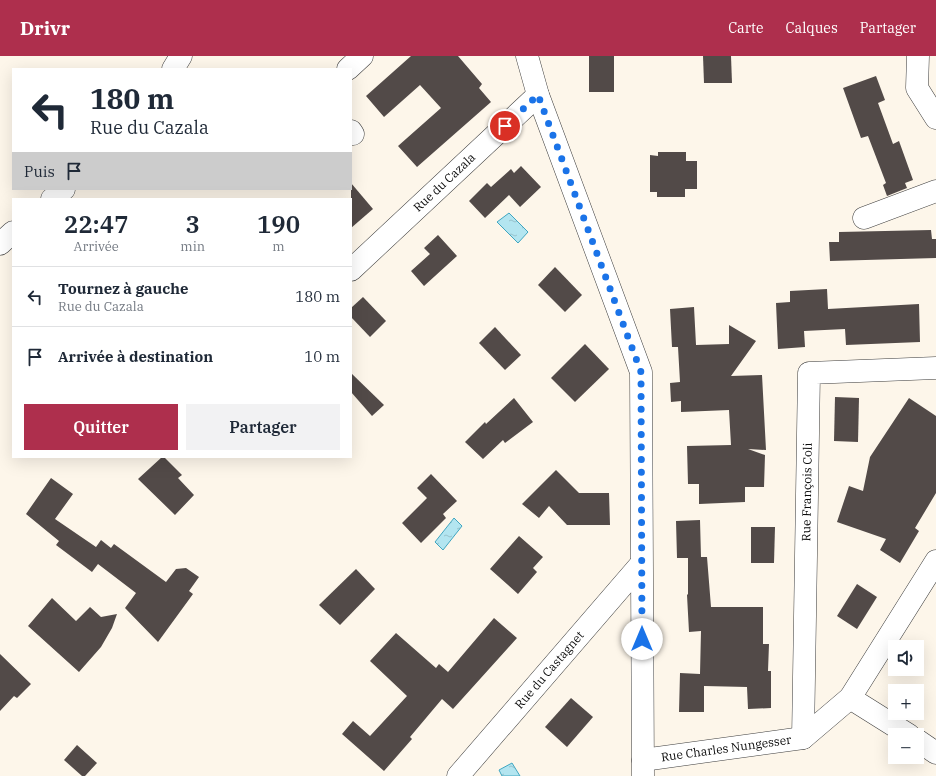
<!DOCTYPE html>
<html lang="fr">
<meta charset="utf-8">
<style>
body{margin:0;font-family:"IBM Plex Serif",serif;background:#f2f2f3;color:#1f2937;height:100vh;display:flex;flex-direction:column;font-size:15px;white-space:nowrap}
*{box-sizing:border-box;margin:0}
p{font-size:13px;color:#747a83}
.icon{flex:none;width:22px;height:22px;fill:none;stroke:currentColor;stroke-width:2;stroke-linecap:round;stroke-linejoin:round}
.map{position:relative;flex:1;overflow:hidden}
.panel{position:absolute;left:12px;top:142px;width:340px;height:260px;display:flex;flex-direction:column;background:#fff;border-radius:0px;box-shadow:0 4px 16px #0002}
.panel>*{flex:none}
.hud{position:absolute;left:12px;top:12px;width:340px;height:122px;border-radius:0px;box-shadow:0 4px 16px #0002;background:#fff;color:#1f2937;overflow:hidden}
.tools{position:absolute;left:888px;top:584px;display:grid;gap:8px}
.tools a{display:grid;place-items:center;width:36px;height:36px;border-radius:0px;background:#fff;box-shadow:0 4px 16px #0002;font-size:20px}
.pin{position:absolute;display:grid;place-items:center;width:34px;height:34px;color:#fff;margin:-17px;border:2px solid #fff;border-radius:50%;box-shadow:0 1px 4px #0007}
.me{position:absolute;width:44px;margin:-22px;rotate:0deg;stroke-linejoin:round;filter:drop-shadow(0 0 3px #0008)}
.turn{display:flex;align-items:center;gap:14px;height:84px;padding:0 12px;font-size:18px}
.turn .icon{width:52px;height:52px;stroke-width:2.5}
.turn b{display:block;font-size:28px;line-height:34px}
.then{display:flex;align-items:center;height:38px;padding:0 12px;background:#0003;gap:8px;font-size:15px}
.eta{display:flex;justify-content:space-evenly;align-items:center;height:68px;text-align:center}
.eta b{font-size:24px;font-weight:600;line-height:28px}
.primary-button{display:flex;gap:8px;margin-top:auto;padding:8px 12px}
.primary-button a{flex:1;height:46px;border-radius:0px;background:#ae2f4d;color:#fff;font-size:16px;font-weight:600;line-height:46px;text-align:center}
.primary-button a+a{background:#f2f2f3;color:#1f2937}
ul{padding:0;list-style:none}
li{display:flex;align-items:center;gap:12px;height:60px;padding:0 12px;border-top:1px solid #e0e1e3}
li div{flex:1}
li b{display:block;font-size:15px}
li em{font-style:normal}
header{display:flex;align-items:center;gap:24px;box-sizing:border-box;height:56px;padding:0 20px;background:#ae2f4d;color:#fff}
header strong{font-size:19px}
nav{display:flex;gap:22px;margin-inline-start:auto;font-size:14px}
.map>svg:first-child{display:block}
</style>
<header>
<strong>Drivr</strong>
<nav><a>Carte</a><a>Calques</a><a>Partager</a></nav>
</header>
<div class="map">
<svg width="936" height="720" viewBox="0 0 936 720">
<defs>
<pattern id="water-ripples" width="26" height="14" patternUnits="userSpaceOnUse"><rect width="26" height="14" fill="#b3e5f0"/><path d="M2 4q2-2 4 0t4 0M15 11q2-2 4 0t4 0" fill="none" stroke="#99c3cc"/></pattern>
</defs>
<rect width="100%" height="100%" fill="#fdf6ea"/>
<!-- water -->
<g fill="url(#water-ripples)" stroke="#40a6c1">
<polygon points="509,157 528,176 518,187 497,166"/>
<polygon points="454,462 462,470 443,494 435,486"/>
<polygon points="512,707 520,720 502,720 499,714"/>
</g>
<!-- building -->
<g fill="#524a48">
<polygon points="411,0 458,0 482,28 479,32 491,46 417,111 398,90 441,52 420,29 384,61 366,40"/>
<rect x="589" y="0" width="25" height="36"/>
<polygon points="703,0 731,0 732,27 704,27"/>
<polygon points="876,20 885,44 878,47 893,88 899,85 913,124 905,127 907,132 887,140 883,129 886,127 868,80 861,82 843,32"/>
<polygon points="658,96 686,96 686,105 697,105 697,133 685,133 685,141 657,141 657,136 650,136 650,99 658,100"/>
<polygon points="521,110 541,131 520,151 509,139 485,162 469,145 487,127 491,131 511,113 514,117"/>
<polygon points="351,127 373,153 351,172"/>
<polygon points="931,174 932,183 936,183 936,202 830,205 829,186 839,186 839,176"/>
<polygon points="438,179 457,200 424,230 411,215 430,198 424,192"/>
<polygon points="555,211 582,239 565,256 538,229"/>
<polygon points="827,233 828,253 919,248 920,286 846,289 845,273 804,275 805,291 778,293 776,247 790,246 790,235"/>
<polygon points="363,241 386,265 370,281 351,261 351,252"/>
<polygon points="694,251 696,289 729,288 729,269 756,285 731,320 762,319 766,394 748,393 765,399 764,431 745,431 745,446 699,448 699,428 688,428 687,390 731,389 729,354 681,356 681,345 671,346 670,327 680,326 678,291 672,291 670,253"/>
<polygon points="495,271 521,299 505,314 479,287"/>
<polygon points="585,288 609,313 575,346 551,322"/>
<polygon points="351,317 384,349 372,360 351,336"/>
<polygon points="835,341 859,342 858,386 834,385"/>
<polygon points="514,342 533,366 505,387 503,384 483,403 465,386 485,366 486,368"/>
<polygon points="909,342 936,360 936,437 915,472 919,475 900,507 880,494 886,483 837,466 849,430 863,435 870,401"/>
<polygon points="162,401 164,401 182,419 178,422 194,439 175,459 138,423"/>
<polygon points="556,414 579,437 609,437 610,469 567,469 549,450 539,462 522,448"/>
<polygon points="431,418 457,445 443,458 446,462 421,487 402,467 427,442 417,432"/>
<polygon points="51,422 73,438 55,463 96,491 101,484 111,492 114,488 166,526 176,513 186,512 199,521 189,535 193,538 158,586 125,552 136,537 98,508 92,516 56,489 59,485 26,458"/>
<polygon points="700,464 701,501 707,501 711,551 763,551 763,588 769,588 768,615 771,615 771,652 748,653 747,631 704,630 704,656 679,656 680,617 700,618 701,575 689,576 687,539 688,538 688,502 677,502 676,465"/>
<polygon points="751,471 775,471 774,507 751,507"/>
<polygon points="519,480 543,501 533,512 537,516 518,538 490,513"/>
<polygon points="356,513 375,533 340,569 319,549"/>
<polygon points="857,528 877,541 857,573 837,560"/>
<polygon points="52,542 76,565 90,551 101,561 117,558 112,572 101,591 79,616 28,570"/>
<polygon points="494,562 517,582 453,653 442,643 410,681 412,683 384,715 342,678 353,665 370,680 407,640 370,605 396,577 436,612 439,608 448,616"/>
<polygon points="0,598 31,628 17,642 14,640 0,655"/>
<polygon points="571,642 593,661 567,691 545,671"/>
<polygon points="77,689 97,707 85,720 82,720 64,704"/>
</g>
<g fill="none" stroke-linecap="round" stroke-linejoin="round">
<defs>
<g id="minor">
<polyline points="527,0 538,39 641,316 643,720"/>
<polyline points="918,0 917,32 936,62"/>
<polyline points="173,13 181,0"/>
<polyline points="348,13 362,0"/>
<polyline points="351,75 353,78"/>
<polyline points="52,143 64,133"/>
<polyline points="864,162 936,135"/>
<polyline points="0,188 13,176"/>
<path id="s1" d="M 351,214 L 538,39"/>
<polyline points="850,642 909,679"/>
<path id="s2" d="M 803,682 L 809,317 L 936,312"/>
<polyline points="917,684 936,697"/>
<path id="s3" d="M 643,704 L 803,682 L 850,642 L 936,505"/>
<path id="s4" d="M 458,720 L 641,508"/>
</g>
</defs>
<!-- minor casing -->
<use href="#minor" stroke="#3d3d3d" stroke-width="23"/>
<!-- minor -->
<use href="#minor" stroke="#fff" stroke-width="22"/>
</g>
<g fill="none" stroke-linecap="round" stroke-linejoin="round">
<!-- route -->
<polyline stroke="#1a73e8" stroke-width="7" stroke-dasharray="0 12.6" points="505,70 538,39 641,316 642,583"/>
</g>
<g text-anchor="middle" stroke-width="4" stroke-linejoin="round" paint-order="stroke">
<!-- street labels -->
<g font-size="12" fill="#0a0a0a" stroke="#fff">
<text dy="4" stroke="none"><textPath href="#s1" startOffset="128">Rue du Cazala</textPath></text>
<text dy="4" stroke="none"><textPath href="#s2" startOffset="246">Rue François Coli</textPath></text>
<text dy="4" stroke="none"><textPath href="#s4" startOffset="140">Rue du Castagnet</textPath></text>
<text dy="4" stroke="none"><textPath href="#s3" startOffset="84">Rue Charles Nungesser</textPath></text>
</g>
</g>
</svg>
<div class="tools">
<a><svg class="icon" aria-label="sound" viewBox="0 0 24 24"><path d="M4 9h4l5-4v14l-5-4H4zM17 9q2 3 0 6"/></svg></a>
<a>+</a>
<a>−</a>
</div>
<div class="pin" style="left:505px;top:70px;background:#d93025"><svg class="icon" aria-label="arrive" viewBox="0 0 24 24"><path d="M6 21V4h12l-3 4 3 4H6"/></svg></div>
<svg class="me" style="left:642px;top:583px" viewBox="-20 -20 40 40"><circle r="19" fill="#fff"/><path d="M0-13L10 11 0 6-10 11z" fill="#1a73e8"/></svg>
<div class="hud">
<div class="turn"><svg class="icon" aria-label="left" viewBox="0 0 24 24"><path d="M17 20v-9H6M10 6l-5 5 5 5"/></svg><div><b>180 m</b>Rue du Cazala</div></div>
<div class="then">Puis<svg class="icon" aria-label="arrive" viewBox="0 0 24 24"><path d="M6 21V4h12l-3 4 3 4H6"/></svg></div>
</div>
<section class="panel">
<div class="eta">
<div><b>22:47</b><p>Arrivée</p></div>
<div><b>3</b><p>min</p></div>
<div><b>190</b><p>m</p></div>
</div>
<ul>
<li><svg class="icon" aria-label="left" viewBox="0 0 24 24"><path d="M17 20v-9H6M10 6l-5 5 5 5"/></svg><div><b>Tournez à gauche</b><p>Rue du Cazala</p></div><em>180 m</em></li>
<li><svg class="icon" aria-label="arrive" viewBox="0 0 24 24"><path d="M6 21V4h12l-3 4 3 4H6"/></svg><div><b>Arrivée à destination</b></div><em>10 m</em></li>
</ul>
<div class="primary-button"><a>Quitter</a><a>Partager</a></div>
</section>
</div>
